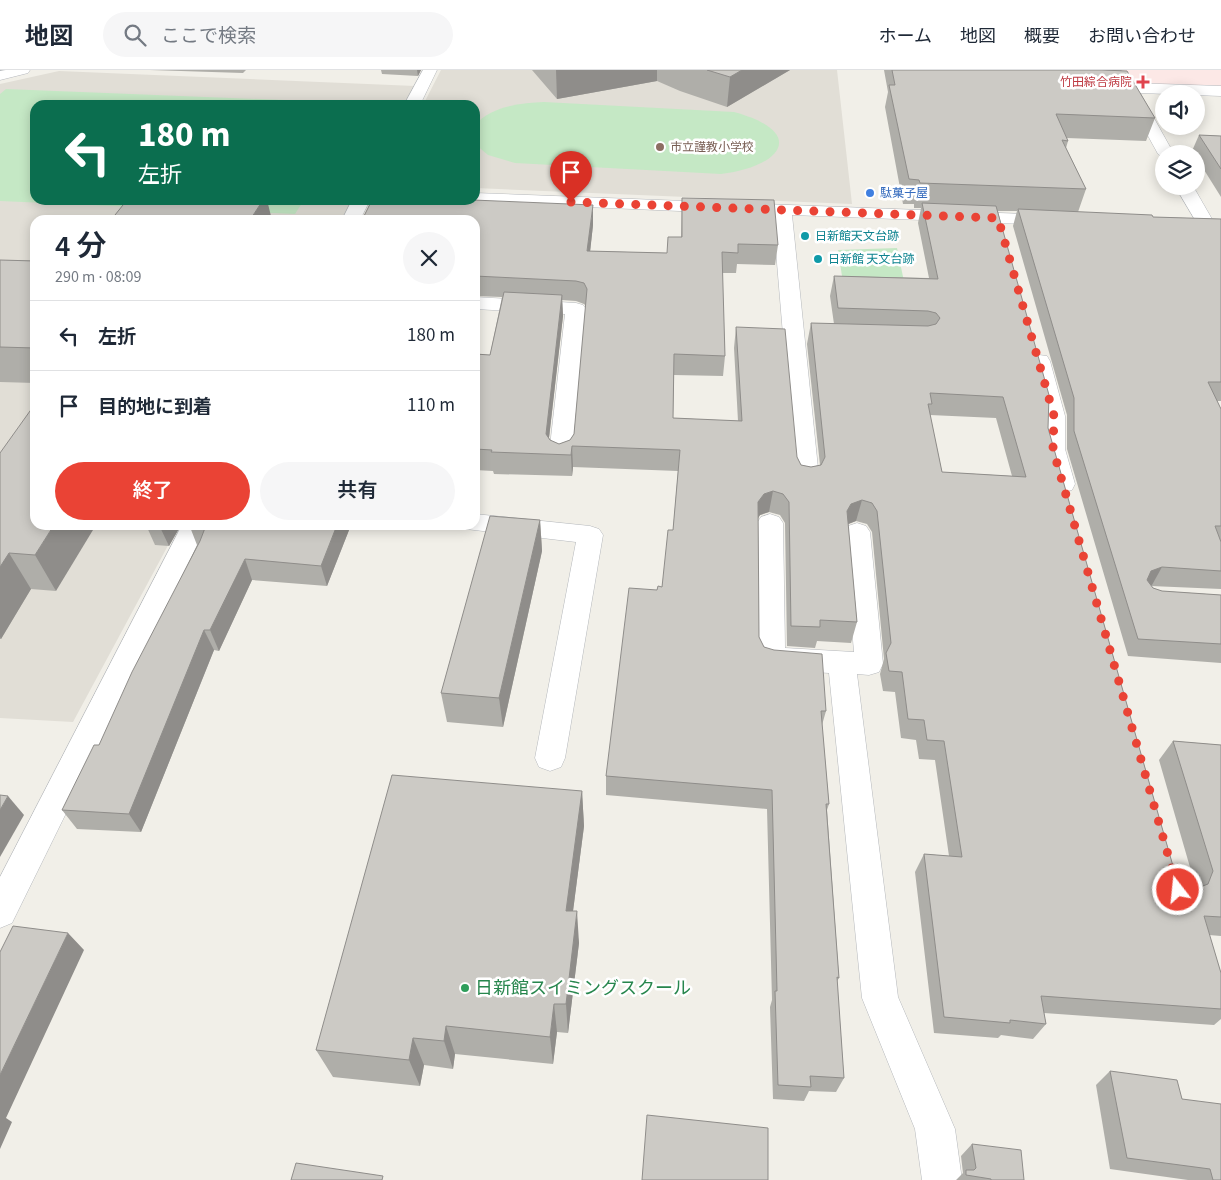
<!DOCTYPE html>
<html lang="ja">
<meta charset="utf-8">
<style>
body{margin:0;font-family:"Source Sans 3","Noto Sans JP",sans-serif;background:#f6f6f7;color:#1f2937;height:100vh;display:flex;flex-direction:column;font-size:19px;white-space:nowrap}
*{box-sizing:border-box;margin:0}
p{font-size:16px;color:#747a83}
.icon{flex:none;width:28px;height:28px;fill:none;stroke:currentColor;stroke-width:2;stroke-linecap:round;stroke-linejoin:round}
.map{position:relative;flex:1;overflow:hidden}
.sheet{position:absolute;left:30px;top:145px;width:450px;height:315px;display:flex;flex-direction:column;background:#fff;border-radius:15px;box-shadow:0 2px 12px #0003}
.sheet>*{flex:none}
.guide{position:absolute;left:30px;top:30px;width:450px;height:105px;border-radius:15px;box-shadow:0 2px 12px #0003;background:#0b6e4f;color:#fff;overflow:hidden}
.fabs{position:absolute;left:1155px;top:15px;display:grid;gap:10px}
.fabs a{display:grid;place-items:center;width:50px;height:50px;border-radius:50%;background:#fff;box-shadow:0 2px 12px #0003;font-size:25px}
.pin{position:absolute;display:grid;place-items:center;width:42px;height:42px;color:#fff;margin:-51px -21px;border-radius:50% 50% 50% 0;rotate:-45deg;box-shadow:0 0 5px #0007}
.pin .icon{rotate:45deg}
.me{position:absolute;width:55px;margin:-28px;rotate:344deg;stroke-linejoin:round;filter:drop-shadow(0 0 4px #0008)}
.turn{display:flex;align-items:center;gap:18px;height:105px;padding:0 25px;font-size:22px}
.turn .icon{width:65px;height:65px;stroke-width:2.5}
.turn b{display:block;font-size:35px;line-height:42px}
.round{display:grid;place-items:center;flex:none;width:52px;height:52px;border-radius:26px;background:#f6f6f7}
.overview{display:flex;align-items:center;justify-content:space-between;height:85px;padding:0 25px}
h1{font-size:30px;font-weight:600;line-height:38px}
.primary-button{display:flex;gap:10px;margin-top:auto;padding:10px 25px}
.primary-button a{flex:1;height:58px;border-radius:30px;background:#ea4335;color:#fff;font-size:20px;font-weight:600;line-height:58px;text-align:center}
.primary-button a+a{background:#f6f6f7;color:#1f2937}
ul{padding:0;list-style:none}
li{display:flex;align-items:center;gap:15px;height:70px;padding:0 25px;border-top:1px solid #e0e1e3}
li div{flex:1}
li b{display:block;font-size:19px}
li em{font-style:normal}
header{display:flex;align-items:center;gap:30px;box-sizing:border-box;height:70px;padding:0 25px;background:#fff;border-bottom:1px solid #e0e1e3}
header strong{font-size:24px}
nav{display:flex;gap:28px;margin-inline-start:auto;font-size:18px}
.search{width:350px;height:45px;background:#f6f6f7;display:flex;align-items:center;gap:12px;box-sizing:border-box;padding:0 18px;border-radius:28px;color:#747a83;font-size:19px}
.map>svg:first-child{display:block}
</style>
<header>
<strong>地図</strong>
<div class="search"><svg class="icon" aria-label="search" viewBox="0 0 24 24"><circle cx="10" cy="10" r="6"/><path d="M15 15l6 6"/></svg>ここで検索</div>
<nav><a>ホーム</a><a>地図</a><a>概要</a><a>お問い合わせ</a></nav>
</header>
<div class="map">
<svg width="1221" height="1110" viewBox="0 0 1221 1110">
<rect width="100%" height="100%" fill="#f1efe8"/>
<!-- education -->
<g fill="#e1ded6">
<polygon points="441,0 837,0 852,134 475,118 475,35 423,35"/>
<polygon points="59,1 415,16 405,35 35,35 35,130 354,130 343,150 35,150 35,455 179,455 73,652 0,648 0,14"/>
</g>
<!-- medical -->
<polygon fill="#fce8e6" points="910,0 1221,0 1221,18 911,7"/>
<!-- green -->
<g fill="#c5e8c5">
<polygon points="6,19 360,33 359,35 35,35 35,130 304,130 295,144 0,131 0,24"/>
<path d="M 544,32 L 734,42 C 807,62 783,96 721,104 L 515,93 L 488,85 L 475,74 L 475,55 C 492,36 521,33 544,32 Z"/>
<polygon points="897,178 906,221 844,219 838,180"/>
</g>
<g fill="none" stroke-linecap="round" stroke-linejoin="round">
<defs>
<g id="minor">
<polygon points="6,0 30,0 28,3 0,10 0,1"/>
<polygon points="423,0 437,0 420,35 404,35"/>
<polygon points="1100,12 1221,16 1221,26 1140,23 1174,84 1164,84 1164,88 1158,84 1125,24 1126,22 1095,20 1092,17 1095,14"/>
<polygon points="1175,116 1193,116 1216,156 1213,160 1207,162 1201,160"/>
<polygon points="475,123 1053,145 1059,146 1062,150 1059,154 1053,155 792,145 819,408 816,414 807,416 798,414 795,408 773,145 469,132 468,130 475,130"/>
<polygon points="352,130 370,130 360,150 342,150"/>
<polygon points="475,227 576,233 583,235 586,239 573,385 569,390 561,393 553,390 549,385 565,244 475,239"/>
<polygon points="1039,285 1047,286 1050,291 1065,346 1065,379 1075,414 1072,420 1063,422 1054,420 1051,414 1041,379 1043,346 1028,291 1031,286"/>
<polygon points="475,444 590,456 599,459 603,465 565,688 561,697 550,701 539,697 535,688 576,472 466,459 464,455 475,455"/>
<polygon points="770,444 779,447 783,453 785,578 854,582 844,462 848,456 857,453 866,456 870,462 883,594 879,602 869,605 857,604 898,927 955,1059 962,1110 922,1110 915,1059 862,928 829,603 771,599 761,596 757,588 757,453 761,447"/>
<polygon points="182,455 208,455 12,853 0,858 0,807"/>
</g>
</defs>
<!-- minor casing -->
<use href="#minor" stroke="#b5b8bc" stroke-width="1"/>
<!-- minor -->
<use href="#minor" fill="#fff" fill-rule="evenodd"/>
</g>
<!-- wall -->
<g fill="#afaea9" fill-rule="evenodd">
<polygon points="150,0 246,0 243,3"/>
<polygon points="381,0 421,0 418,6 382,4"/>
<polygon points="532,0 790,0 727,37 680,21 657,11 557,29"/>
<path d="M 884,0 L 1122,0 L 1121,1 L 1155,48 L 1146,71 L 1067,68 L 1068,71 L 1066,78 L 1086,119 L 1078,142 L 1153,147 L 1221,149 L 1221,331 L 1217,331 L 1221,339 L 1221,519 L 1151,516 L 1153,518 L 1162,521 L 1221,525 L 1221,593 L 1128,586 L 1067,379 L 1067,345 L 1013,156 L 1017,141 L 998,141 L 1048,358 L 1175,803 L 1181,815 L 1195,819 L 1196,818 L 1159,690 L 1173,671 L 1221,675 L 1221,866 L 1209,865 L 1221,903 L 1221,949 L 1214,955 L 1044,943 L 1046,954 L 1033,969 L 1001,965 L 998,968 L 934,963 L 915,802 L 924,784 L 949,786 L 935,690 L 919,689 L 916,670 L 901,668 L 895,622 L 883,621 L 880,604 L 884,589 L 872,462 L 867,454 L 856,451 L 848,454 L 857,552 L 851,573 L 817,571 L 815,578 L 787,576 L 785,453 L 780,445 L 769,442 L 760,445 L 758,448 L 759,567 L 764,577 L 826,641 L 822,655 L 829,734 L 827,740 L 839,908 L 837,911 L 844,1008 L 836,1022 L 809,1021 L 804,1031 L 773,1029 L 770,937 L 772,930 L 767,739 L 606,725 L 606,706 L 657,520 L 662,517 L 673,460 L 678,401 L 573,397 L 572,406 L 494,404 L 493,401 L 475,400 L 475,284 L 490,285 L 502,227 L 475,226 L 475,150 L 593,155 L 590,181 L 667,183 L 681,167 L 682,128 L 778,175 L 775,195 L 737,194 L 736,203 L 722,203 L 725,286 L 723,306 L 674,305 L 673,348 L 738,351 L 734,278 L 736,257 L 797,387 L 801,395 L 811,397 L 820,395 L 807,274 L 811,253 L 834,254 L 830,226 L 834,206 L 929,208 L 918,153 L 921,138 L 914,138 L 914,134 L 903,134 L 885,37 L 888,22 ZM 562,230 L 576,231 L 584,234 L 586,236 L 574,364 L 570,370 L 559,374 L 550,370 L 549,368 L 563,246 ZM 930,345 L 996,348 L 1012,406 L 942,402 Z"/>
<polygon points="1199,65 1221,66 1221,127 1196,87 1196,84 1194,84 1192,81"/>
<polygon points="0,190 35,191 35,313 0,312"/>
<polygon points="0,383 56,521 31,519 1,569 0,569"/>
<polygon points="540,450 542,481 503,657 447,652 441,623"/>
<polygon points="146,455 181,455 169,476 155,475"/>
<polygon points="191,455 351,455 327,516 252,510 219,581 214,580 141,762 77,759 62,740 99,675 197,475 190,457"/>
<polygon points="582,721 584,756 573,841 579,873 568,963 557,962 553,994 455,984 453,999 424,995 420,1016 333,1007 316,980"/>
<polygon points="1110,1001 1182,1029 1221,1110 1188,1110 1110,1099 1096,1015"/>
<polygon points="972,1074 1024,1110 956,1110 963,1103 961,1086"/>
</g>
<!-- shaded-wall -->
<g fill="#8f8d8a">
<polygon points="417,0 421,0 418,6"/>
<polygon points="556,0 657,0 657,11 557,29"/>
<polygon points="742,0 790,0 727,37 730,7"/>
<polygon points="263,130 267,130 272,150 250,150"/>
<polygon points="593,135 593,155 588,201 587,181"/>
<polygon points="562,225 563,246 547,385 546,364"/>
<polygon points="572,376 573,397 572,406 571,385"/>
<polygon points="773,421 769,442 760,445 755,453 758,432 764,424"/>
<polygon points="862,430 856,451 846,455 847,441 851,434"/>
<polygon points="540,450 542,481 503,657 499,628"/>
<polygon points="54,455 96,455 56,521 35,485"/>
<polygon points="160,455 181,455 169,476 159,455"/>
<polygon points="337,455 351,455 327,516 321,496"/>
<polygon points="9,483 31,519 1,569 0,567 0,497"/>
<polygon points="245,489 252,510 219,581 210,560"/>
<polygon points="1162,497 1152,515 1141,519 1151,501"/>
<polygon points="204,560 214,580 141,762 129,744"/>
<polygon points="582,721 584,756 569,872 566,841"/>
<polygon points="8,726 24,745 0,787 0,740"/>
<polygon points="577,841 579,873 568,963 566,934"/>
<polygon points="68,863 84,880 6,1048 12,1052 0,1079 0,1005"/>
<polygon points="554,934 557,962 553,994 550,967"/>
<polygon points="446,956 455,984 453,999 444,971"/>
<polygon points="413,968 424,995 420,1016 409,990"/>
</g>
<!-- building -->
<g fill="#cccac5" stroke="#8f8d8a" fill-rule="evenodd">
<polygon points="707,0 742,0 730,7"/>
<polygon points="892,0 1102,0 1127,1 1155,48 1056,44 1068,71 1062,70 1086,119 920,113 919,110 909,109 889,15 895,15"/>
<polygon points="1199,65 1221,66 1221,99"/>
<path d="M 682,128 L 774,130 L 778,175 L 738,174 L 738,183 L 722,182 L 725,286 L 674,284 L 673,348 L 742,351 L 736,257 L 785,259 L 797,387 L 801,395 L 811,397 L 821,395 L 825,387 L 811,253 L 928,256 L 936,254 L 940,248 L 936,243 L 928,241 L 838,238 L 834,206 L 938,209 L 922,133 L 996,136 L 1049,325 L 1048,358 L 1175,803 L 1181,815 L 1195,819 L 1208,814 L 1213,801 L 1173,671 L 1221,675 L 1221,847 L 1204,846 L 1221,903 L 1221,939 L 1041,926 L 1046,954 L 1010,950 L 1010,953 L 944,947 L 924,784 L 962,787 L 944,671 L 927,670 L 924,650 L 908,649 L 902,602 L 889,601 L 886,583 L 891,573 L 877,441 L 872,433 L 862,430 L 851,434 L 847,441 L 857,552 L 820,550 L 820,557 L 791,556 L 789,432 L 783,424 L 773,421 L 764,424 L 758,432 L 759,567 L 764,577 L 774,580 L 822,584 L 826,641 L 821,641 L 829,734 L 826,734 L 839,908 L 837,907 L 844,1008 L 810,1006 L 811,1017 L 778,1015 L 775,921 L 777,921 L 772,720 L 606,706 L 629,518 L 657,520 L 658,516 L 662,517 L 668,460 L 673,460 L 680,380 L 572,376 L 571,385 L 491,382 L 492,380 L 475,379 L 475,284 L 490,285 L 504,222 L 562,225 L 546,364 L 550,370 L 559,374 L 570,370 L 574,364 L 587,219 L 584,213 L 576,211 L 475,206 L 475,150 L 362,150 L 372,130 L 473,130 L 593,135 L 587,181 L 667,183 L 668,167 L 682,167 ZM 930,323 L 1003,327 L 1026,407 L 942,402 L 928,334 L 932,334 Z"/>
<polygon points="127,130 263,130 250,150 111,150"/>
<polygon points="1018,139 1152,145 1153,147 1221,149 1221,312 1208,312 1221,339 1221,456 1215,456 1221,472 1221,501 1162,497 1151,501 1147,510 1153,518 1162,521 1221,525 1221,574 1138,569 1074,361 1074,328"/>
<polygon points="0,190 35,191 35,278 0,277"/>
<polygon points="35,334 35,455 54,455 35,485 9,483 0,497 0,383"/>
<polygon points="490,446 540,450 499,628 441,623"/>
<polygon points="191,455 337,455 321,496 245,489 210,560 204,560 129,744 62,740 94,675 99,675 132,602 200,471 205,458 190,457"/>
<polygon points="392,705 582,721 566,841 577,841 566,934 554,934 550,967 446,956 444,971 413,968 409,990 316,980"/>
<polygon points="0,725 8,726 0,740"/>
<polygon points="13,856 68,863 0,1005 0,882"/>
<polygon points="1110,1001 1177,1010 1182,1029 1221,1034 1221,1110 1213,1110 1210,1099 1127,1088"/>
<polygon points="647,1045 768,1058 768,1110 642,1110"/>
<polygon points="972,1074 1021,1080 1024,1110 991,1110 991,1109 966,1105 966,1100 974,1100 976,1098"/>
<polygon points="296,1093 383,1106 382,1110 291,1110"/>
</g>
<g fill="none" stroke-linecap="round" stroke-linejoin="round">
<!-- route -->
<polyline stroke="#ea4335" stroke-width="9" stroke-dasharray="0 16.2" points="571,132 998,148 1054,346 1053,379 1178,820"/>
</g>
<!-- markers -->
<path fill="#e0444e" stroke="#fff" stroke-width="2" d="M1140.5 4.5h5v5h5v5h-5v5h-5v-5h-5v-5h5z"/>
<circle fill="#8d6e63" stroke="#fff" stroke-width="2" cx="660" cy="77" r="5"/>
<circle fill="#3f7fe0" stroke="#fff" stroke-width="2" cx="870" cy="123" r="5"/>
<g fill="#0f9aa8" stroke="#fff" stroke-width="2">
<circle cx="805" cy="166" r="5"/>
<circle cx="818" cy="189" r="5"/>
</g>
<circle fill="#2e9e5b" stroke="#fff" stroke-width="2" cx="465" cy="918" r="5"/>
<g text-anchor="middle" stroke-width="5" stroke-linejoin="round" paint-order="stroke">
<!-- far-health labels -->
<g font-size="12" fill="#be3a42" stroke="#fff" text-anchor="end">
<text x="1132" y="16">竹田綜合病院</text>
</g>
<!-- far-education labels -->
<g font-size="12" fill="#785e54" stroke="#fff" text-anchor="start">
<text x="670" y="81">市立謹教小学校</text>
</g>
<!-- far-shop labels -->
<g font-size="12" fill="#366cbe" stroke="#fff" text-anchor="start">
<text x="880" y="127">駄菓子屋</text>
</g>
<!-- far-culture labels -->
<g font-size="12" fill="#0d838f" stroke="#fff" text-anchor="start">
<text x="815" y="170">日新館天文台跡</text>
<text x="828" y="193">日新館 天文台跡</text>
</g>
<!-- near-leisure labels -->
<g font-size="18" fill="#27864d" stroke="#fff" text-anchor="start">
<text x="475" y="924">日新館スイミングスクール</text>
</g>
</g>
</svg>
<div class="fabs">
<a><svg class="icon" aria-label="sound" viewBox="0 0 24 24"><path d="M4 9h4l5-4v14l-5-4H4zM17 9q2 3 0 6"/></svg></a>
<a><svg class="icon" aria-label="layers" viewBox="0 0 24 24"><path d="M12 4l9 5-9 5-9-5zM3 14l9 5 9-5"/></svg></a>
</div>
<div class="pin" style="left:571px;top:132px;background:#d93025"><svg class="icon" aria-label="arrive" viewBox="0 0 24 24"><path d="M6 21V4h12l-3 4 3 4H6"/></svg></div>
<svg class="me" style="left:1178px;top:820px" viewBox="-20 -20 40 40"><circle r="17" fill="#ea4335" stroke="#fff" stroke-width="3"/><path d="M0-11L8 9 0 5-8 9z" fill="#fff"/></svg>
<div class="guide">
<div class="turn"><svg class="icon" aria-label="left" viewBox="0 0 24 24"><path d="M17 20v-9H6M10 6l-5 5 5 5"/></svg><div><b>180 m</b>左折</div></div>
</div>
<section class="sheet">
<div class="overview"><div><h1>4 分</h1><p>290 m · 08:09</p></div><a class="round"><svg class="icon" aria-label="close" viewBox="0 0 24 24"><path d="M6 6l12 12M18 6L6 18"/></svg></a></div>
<ul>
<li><svg class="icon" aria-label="left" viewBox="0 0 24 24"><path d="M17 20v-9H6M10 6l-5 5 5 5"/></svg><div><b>左折</b></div><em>180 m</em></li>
<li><svg class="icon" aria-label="arrive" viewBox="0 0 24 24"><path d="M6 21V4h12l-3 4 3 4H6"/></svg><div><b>目的地に到着</b></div><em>110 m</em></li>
</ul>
<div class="primary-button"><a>終了</a><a>共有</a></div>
</section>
</div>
